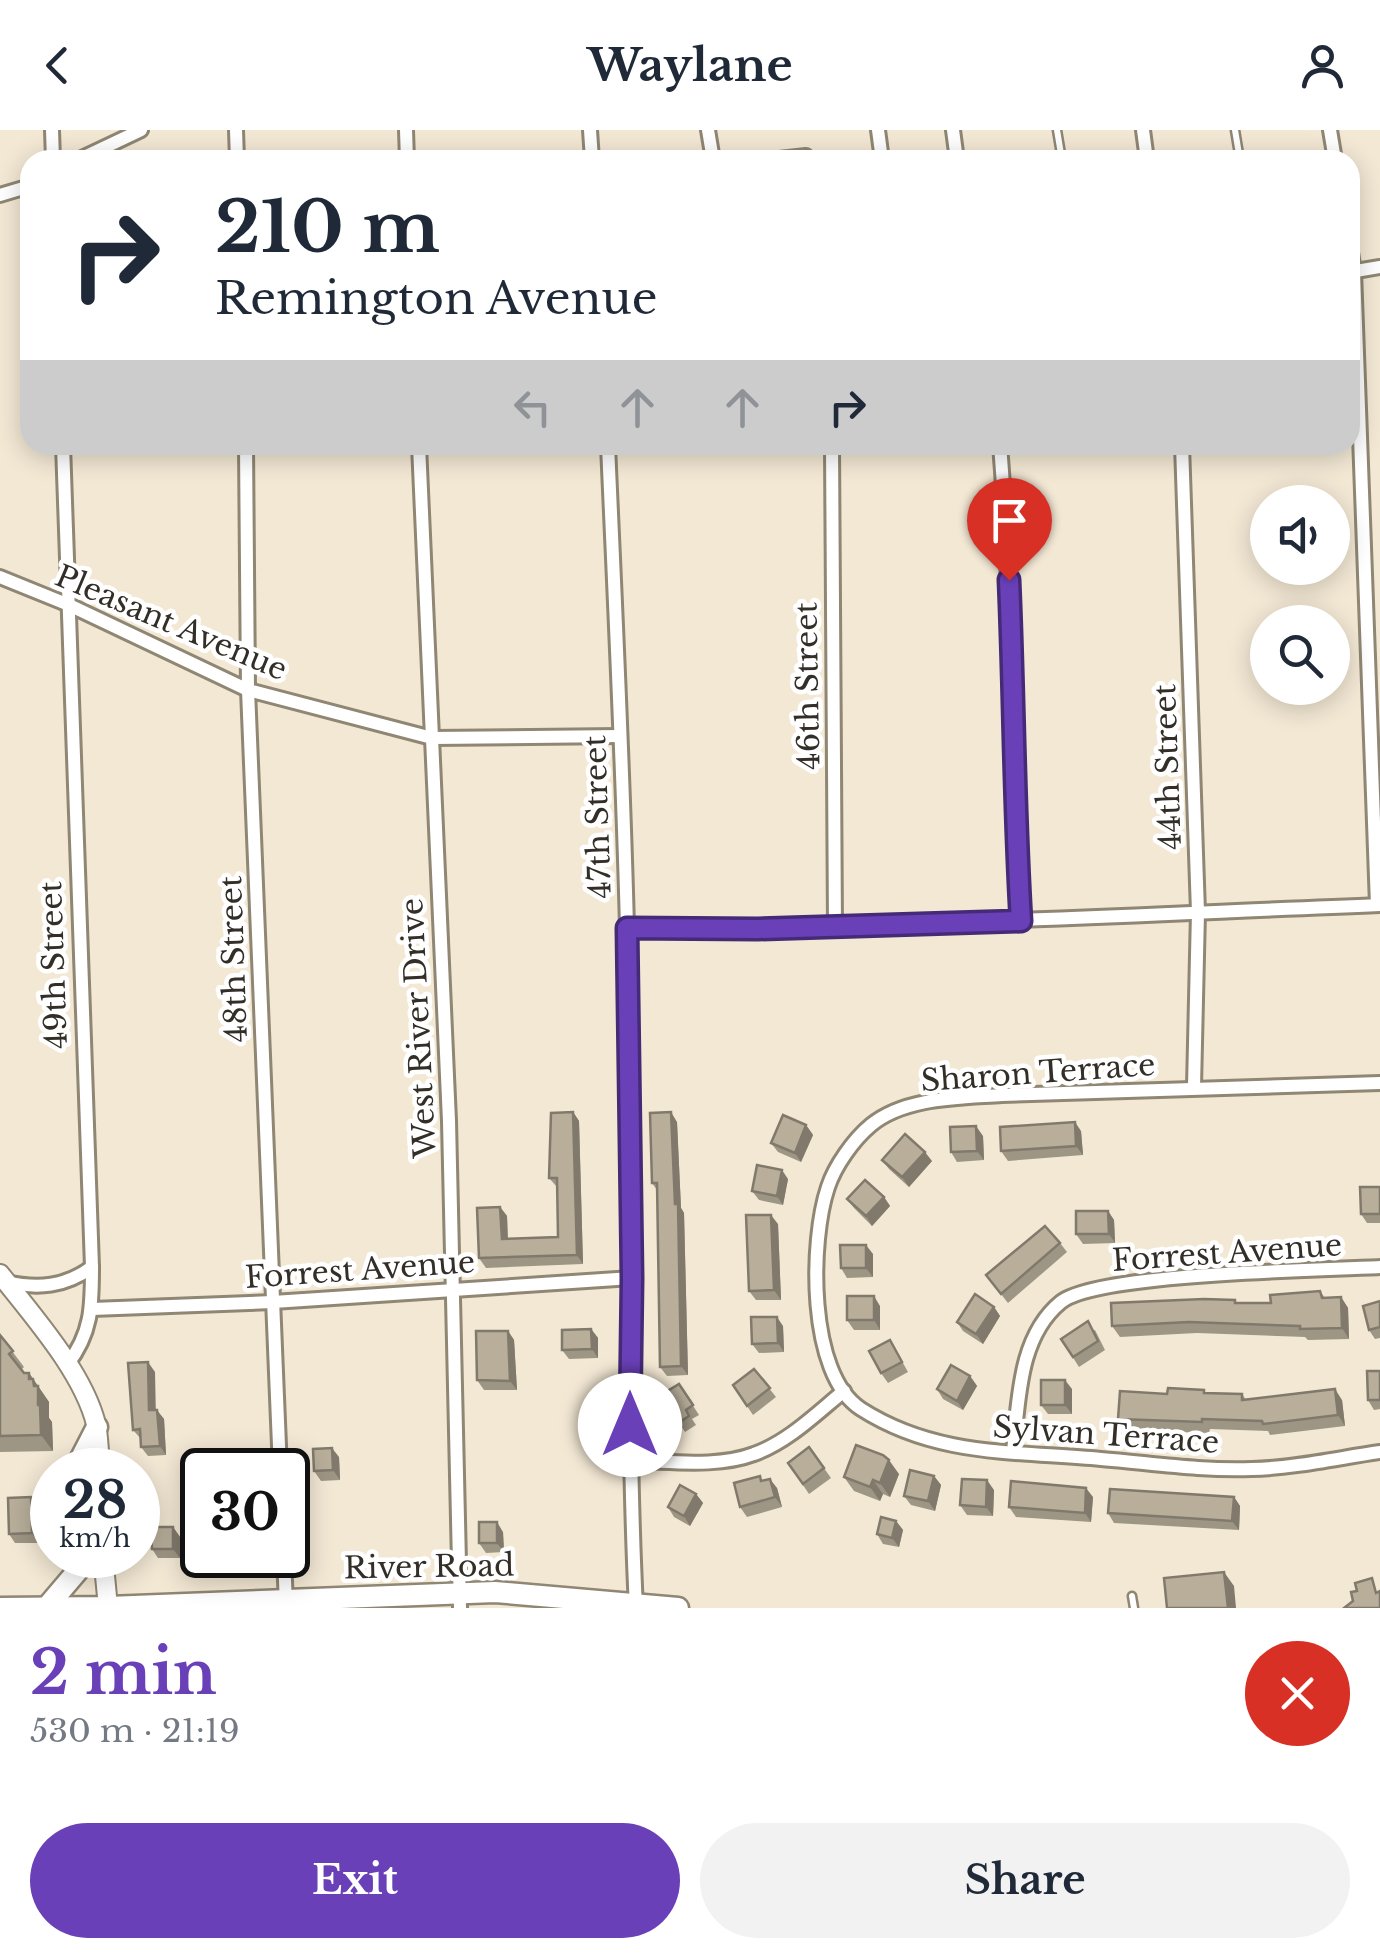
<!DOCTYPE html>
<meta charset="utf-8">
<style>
body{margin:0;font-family:"Libre Baskerville",serif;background:#f2f2f3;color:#1f2937;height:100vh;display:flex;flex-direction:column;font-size:38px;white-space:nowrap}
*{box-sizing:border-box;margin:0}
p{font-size:32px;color:#747a83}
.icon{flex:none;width:55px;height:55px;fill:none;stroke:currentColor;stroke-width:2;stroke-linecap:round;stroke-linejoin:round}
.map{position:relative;height:1478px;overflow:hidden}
.side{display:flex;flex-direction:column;background:#fff;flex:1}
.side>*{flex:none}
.hud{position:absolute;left:20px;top:20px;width:1340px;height:305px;border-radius:30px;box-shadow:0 5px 25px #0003;background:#fff;color:#1f2937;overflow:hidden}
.tools{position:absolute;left:1250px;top:355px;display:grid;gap:20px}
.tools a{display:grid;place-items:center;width:100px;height:100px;border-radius:50%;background:#fff;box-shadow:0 5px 25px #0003;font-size:50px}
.speed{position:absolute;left:30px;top:1318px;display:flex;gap:20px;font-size:50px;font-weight:700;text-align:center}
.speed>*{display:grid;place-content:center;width:130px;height:130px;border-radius:50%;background:#fff;box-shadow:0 5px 25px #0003;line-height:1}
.speed small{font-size:25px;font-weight:400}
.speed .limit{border:5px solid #111;border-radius:15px;background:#fff;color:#111}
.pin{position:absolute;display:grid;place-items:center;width:85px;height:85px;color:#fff;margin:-102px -42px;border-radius:50% 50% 50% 0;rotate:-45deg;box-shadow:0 0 10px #0007}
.pin .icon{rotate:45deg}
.me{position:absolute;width:110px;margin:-55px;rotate:0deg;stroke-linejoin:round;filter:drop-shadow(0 0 8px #0008)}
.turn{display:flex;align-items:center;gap:35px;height:210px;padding:0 30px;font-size:45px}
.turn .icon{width:130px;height:130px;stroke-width:2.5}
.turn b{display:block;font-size:70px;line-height:85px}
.lanes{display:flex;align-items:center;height:95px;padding:0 30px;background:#0003;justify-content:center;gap:50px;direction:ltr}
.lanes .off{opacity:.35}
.round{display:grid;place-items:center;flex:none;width:105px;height:105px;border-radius:52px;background:#f2f2f3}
.head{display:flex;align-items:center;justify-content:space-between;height:170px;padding:0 30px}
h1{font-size:60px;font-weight:700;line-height:75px;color:#6a40b8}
.button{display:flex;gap:20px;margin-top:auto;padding:20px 30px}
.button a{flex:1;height:115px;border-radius:60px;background:#6a40b8;color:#fff;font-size:40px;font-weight:700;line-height:115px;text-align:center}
.button a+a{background:#f2f2f3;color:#1f2937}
header{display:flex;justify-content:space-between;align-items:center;height:130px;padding:0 30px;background:#fff;font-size:45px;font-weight:700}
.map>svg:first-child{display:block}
</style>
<header><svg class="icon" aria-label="back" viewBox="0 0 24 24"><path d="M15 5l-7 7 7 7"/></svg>Waylane<svg class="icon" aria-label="person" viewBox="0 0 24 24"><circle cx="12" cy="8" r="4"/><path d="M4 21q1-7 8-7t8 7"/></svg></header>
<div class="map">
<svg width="1380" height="1478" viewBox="0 0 1380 1478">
<rect width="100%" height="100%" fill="#f3e8d4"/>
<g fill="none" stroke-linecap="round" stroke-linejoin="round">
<defs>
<g id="lane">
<polyline points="1057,0 1062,30"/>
<polyline points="1235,0 1240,30"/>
<polyline points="1132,1466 1134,1478"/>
</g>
<g id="street">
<polyline points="52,0 53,30"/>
<polyline points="236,0 237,30"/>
<polyline points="406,0 407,30"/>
<polyline points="590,0 592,30"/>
<polyline points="708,0 713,30"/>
<polyline points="878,0 882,30"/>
<polyline points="953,0 957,30"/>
<polyline points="1143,0 1147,30"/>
<polyline points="1330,0 1335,30"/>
<polyline points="78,30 141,0"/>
<polyline points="770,30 806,26"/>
<polyline points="0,65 30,56"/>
<polyline points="1350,116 1354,141 1377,775"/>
<polyline points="1350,142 1380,137"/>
<path d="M 63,315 L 92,1137 C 92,1176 92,1203 67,1235"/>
<polyline points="246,315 248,560 280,1340"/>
<polyline points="419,315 449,991 460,1478"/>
<path d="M 608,315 C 615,476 623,637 627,798 C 633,1025 625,1252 636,1478"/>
<polyline points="832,315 835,797"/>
<path d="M 1000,315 C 1013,474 1010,633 1021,791"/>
<polyline points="1182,315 1198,782 1194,957"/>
<polyline points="0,447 69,475 248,560 432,608 620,606"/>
<path d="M 627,798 C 879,799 1129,785 1380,775"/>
<path d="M 1380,953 L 1002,965 C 960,968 905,967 871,995 C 853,1010 835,1036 828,1057 C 810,1110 807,1244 861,1279 C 936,1327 1015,1321 1101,1329 C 1151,1333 1202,1341 1252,1339 C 1294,1338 1338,1328 1380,1322"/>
<path d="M 6,1152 C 38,1159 65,1157 92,1137"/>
<polyline points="92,1179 273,1172 632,1148"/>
<path d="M 1013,1321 C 1019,1271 1018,1207 1061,1172 C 1097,1143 1323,1140 1380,1137"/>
<path d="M 629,1331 C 669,1331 717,1338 754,1324 C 788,1312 817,1283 844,1261"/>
<polyline points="284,1425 286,1476"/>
</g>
<g id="secondary">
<path d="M 0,1144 C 33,1186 83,1242 96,1294 C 99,1309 99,1325 100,1340"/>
<polyline points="103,1425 108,1477"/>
</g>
<g id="primary">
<polyline points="80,1340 80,1330 97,1297"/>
<polyline points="0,1478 108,1477 495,1462 678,1478"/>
<polyline points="46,1478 80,1438 83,1425"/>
</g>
</defs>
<!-- lane casing -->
<use href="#lane" stroke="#8f8673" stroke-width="11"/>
<!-- street casing -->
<use href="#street" stroke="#8f8673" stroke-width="18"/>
<!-- secondary casing -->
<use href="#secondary" stroke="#8f8673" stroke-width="22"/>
<!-- primary casing -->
<use href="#primary" stroke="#8f8673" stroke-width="25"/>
<!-- lane -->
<use href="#lane" stroke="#fff" stroke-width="6"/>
<!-- street -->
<use href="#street" stroke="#fff" stroke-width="12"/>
<!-- secondary -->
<use href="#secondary" stroke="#fff" stroke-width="18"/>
<!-- primary -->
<use href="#primary" stroke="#fff" stroke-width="20"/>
</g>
<!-- wall -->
<g fill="#9e9684">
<polygon points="573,982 579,991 583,1134 486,1138 479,1128 500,1077 507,1086 508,1109 558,1107 557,1057 549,1048"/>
<polygon points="677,992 681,1078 684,1083 688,1245 667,1246 660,1237 657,1060 652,1053"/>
<polygon points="806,995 813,1005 801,1032 778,1022 771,1013"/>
<polygon points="1081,1001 1083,1025 1008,1031 1001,1021"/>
<polygon points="983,1006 984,1030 957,1032 951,1022"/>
<polygon points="882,1030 932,1031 909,1057 889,1039"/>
<polygon points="788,1049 783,1075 759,1070 752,1061"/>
<polygon points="1380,1057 1380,1093 1367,1093 1361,1084"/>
<polygon points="884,1067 890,1076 872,1096 854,1078 847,1069"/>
<polygon points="1108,1081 1114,1090 1115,1113 1083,1114 1076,1104"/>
<polygon points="778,1094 781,1170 756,1170 749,1161"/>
<polygon points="1060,1113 1067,1122 1008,1173 986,1145"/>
<polygon points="873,1124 873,1147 847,1148 841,1138"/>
<polygon points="1320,1161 1325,1168 1341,1167 1348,1178 1349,1209 1308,1210 1305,1207 1197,1203 1120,1207 1112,1196 1237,1173 1271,1173"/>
<polygon points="1380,1171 1380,1208 1375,1209 1369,1200"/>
<polygon points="880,1176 880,1200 854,1200 847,1190"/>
<polygon points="994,1177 1000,1186 983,1214 963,1201 957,1192"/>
<polygon points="783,1196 784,1222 759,1223 752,1214"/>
<polygon points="591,1199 598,1208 598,1228 569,1229 562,1220"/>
<polygon points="1095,1200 1105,1220 1079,1237 1061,1209"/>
<polygon points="508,1201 514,1210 517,1260 484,1260 477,1250"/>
<polygon points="0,1205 24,1237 21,1240 24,1243 29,1243 49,1272 49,1288 52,1292 53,1321 0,1322"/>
<polygon points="890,1210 908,1242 888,1253 881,1243"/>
<polygon points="754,1239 776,1267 753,1285 733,1255"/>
<polygon points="1380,1241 1380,1279 1374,1280 1368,1270"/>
<polygon points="155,1242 155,1280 164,1289 166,1325 148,1326 141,1317 141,1309 133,1300"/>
<polygon points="970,1246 977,1256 963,1280 943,1269 937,1259"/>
<polygon points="679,1254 699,1285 692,1289 696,1295 685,1302 661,1265"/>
<polygon points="1072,1259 1072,1284 1048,1284 1041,1275"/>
<polygon points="1204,1260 1206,1263 1242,1264 1246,1270 1342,1270 1345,1296 1270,1305 1268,1301 1210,1299 1209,1303 1126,1300 1118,1289 1167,1264"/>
<polygon points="809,1317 831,1348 809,1364 788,1333"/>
<polygon points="339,1327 340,1350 321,1351 314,1341"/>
<polygon points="899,1344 890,1367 883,1364 880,1371 854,1361 844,1347"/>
<polygon points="934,1346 941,1355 935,1381 911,1375 904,1366"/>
<polygon points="763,1351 777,1358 782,1377 747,1387 740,1377"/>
<polygon points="994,1360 993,1386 967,1385 960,1375"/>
<polygon points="696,1364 703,1373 690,1396 674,1387 668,1377"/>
<polygon points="31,1367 37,1377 38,1413 15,1413 9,1404"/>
<polygon points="1093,1367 1091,1392 1016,1387 1009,1377"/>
<polygon points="1234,1367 1240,1376 1239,1400 1114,1393 1108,1383"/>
<polygon points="896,1391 903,1400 899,1417 883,1414 877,1404"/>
<polygon points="173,1397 180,1407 180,1428 158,1428 152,1419"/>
<polygon points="503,1402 504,1422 486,1423 479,1413"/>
</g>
<!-- shaded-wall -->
<g fill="#817a6c">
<polygon points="573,982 579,991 583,1134 577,1125"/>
<polygon points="671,982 677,992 681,1078 684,1083 688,1245 681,1236"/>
<polygon points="1075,992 1081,1001 1083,1025 1076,1016"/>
<polygon points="806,995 813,1005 801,1032 795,1023"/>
<polygon points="976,996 983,1006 984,1030 977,1021"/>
<polygon points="925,1022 932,1031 909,1057 902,1047"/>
<polygon points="782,1040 788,1049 783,1075 777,1066"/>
<polygon points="884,1067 890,1076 872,1096 866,1086"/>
<polygon points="500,1077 507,1086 508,1119 502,1109"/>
<polygon points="1108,1081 1114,1090 1115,1113 1109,1104"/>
<polygon points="771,1085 778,1094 781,1170 774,1160"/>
<polygon points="866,1115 873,1124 873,1147 866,1138"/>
<polygon points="874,1166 880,1176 880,1200 874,1190"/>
<polygon points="1341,1167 1348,1178 1349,1209 1342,1198"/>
<polygon points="994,1177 1000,1186 983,1214 976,1204"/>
<polygon points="777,1187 783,1196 784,1222 778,1213"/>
<polygon points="591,1199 598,1208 598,1228 592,1219"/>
<polygon points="508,1201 514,1210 517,1260 510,1251"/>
<polygon points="148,1232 155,1242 156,1290 149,1280"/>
<polygon points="29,1243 49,1272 49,1288 52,1292 53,1321 41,1305 38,1275 29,1249"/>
<polygon points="970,1246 977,1256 963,1280 957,1271"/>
<polygon points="1065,1250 1072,1259 1072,1284 1065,1275"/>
<polygon points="1335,1259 1342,1270 1345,1296 1338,1285"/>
<polygon points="157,1280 164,1289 166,1325 160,1316"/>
<polygon points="332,1318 339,1327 340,1350 333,1340"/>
<polygon points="889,1330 899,1344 890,1367 880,1353"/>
<polygon points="934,1346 941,1355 935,1381 928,1371"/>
<polygon points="770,1349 777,1358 782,1377 775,1367"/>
<polygon points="873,1350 883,1364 880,1371 870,1357"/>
<polygon points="987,1350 994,1360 993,1386 986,1377"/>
<polygon points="1086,1358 1093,1367 1091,1392 1085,1383"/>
<polygon points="696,1364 703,1373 690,1396 684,1386"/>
<polygon points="31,1367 37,1377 38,1413 32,1403"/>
<polygon points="1234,1367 1240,1376 1239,1400 1232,1391"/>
<polygon points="896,1391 903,1400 899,1417 892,1408"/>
<polygon points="497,1392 503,1402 504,1422 497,1413"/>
<polygon points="173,1397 180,1407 180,1428 173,1419"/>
<polygon points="1224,1442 1234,1456 1236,1478 1228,1478"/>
</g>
<!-- building -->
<g fill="#b8ae9a" stroke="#817a6c" stroke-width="2.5">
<polygon points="573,982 577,1125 479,1128 477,1078 500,1077 502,1109 558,1107 557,1048 549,1048 551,983"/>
<polygon points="671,982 675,1074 678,1074 681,1236 660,1237 657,1053 652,1053 650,983"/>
<polygon points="783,985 806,995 795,1023 771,1013"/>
<polygon points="1075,992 1076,1016 1001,1021 1000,997"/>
<polygon points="976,996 977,1021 951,1022 950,997"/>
<polygon points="905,1004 925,1022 902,1047 882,1030"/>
<polygon points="757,1035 782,1040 777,1066 752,1061"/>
<polygon points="865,1050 884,1067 866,1086 847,1069"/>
<polygon points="1360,1057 1380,1057 1380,1084 1361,1084"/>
<polygon points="1076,1081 1108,1081 1109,1104 1076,1104"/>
<polygon points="746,1085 771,1085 774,1160 749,1161"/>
<polygon points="1045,1096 1060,1113 1001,1164 986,1145"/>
<polygon points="840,1115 866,1115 866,1138 841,1138"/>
<polygon points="1320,1161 1322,1168 1341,1167 1342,1198 1300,1199 1300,1196 1189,1192 1112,1196 1111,1173 1204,1169 1235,1170 1235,1173 1271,1173 1270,1165"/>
<polygon points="975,1164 994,1177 976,1204 957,1192"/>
<rect x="847" y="1166" width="27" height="24"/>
<polygon points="1380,1171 1380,1197 1369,1200 1363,1176"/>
<polygon points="751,1187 777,1187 778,1213 752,1214"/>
<polygon points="1088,1191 1098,1211 1073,1227 1061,1209"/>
<polygon points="591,1199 592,1219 562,1220 562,1200"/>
<polygon points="476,1201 508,1201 510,1251 477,1250"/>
<polygon points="0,1205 13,1221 9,1224 24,1243 29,1243 29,1249 33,1249 34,1256 38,1256 38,1275 40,1275 41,1305 0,1306"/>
<polygon points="890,1210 902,1232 881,1243 869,1221"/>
<polygon points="148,1232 149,1280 157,1280 160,1316 141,1317 140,1299 133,1300 128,1233"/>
<polygon points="951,1235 970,1246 957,1271 937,1259"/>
<polygon points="754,1239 770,1258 747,1276 733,1255"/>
<polygon points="1367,1241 1380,1241 1380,1270 1368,1270"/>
<rect x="1041" y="1250" width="24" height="25"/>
<polygon points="679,1254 693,1275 686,1280 689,1286 678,1293 661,1265"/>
<polygon points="1168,1258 1204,1260 1204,1263 1242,1264 1242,1270 1335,1259 1338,1285 1263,1294 1262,1291 1202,1289 1202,1292 1118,1289 1120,1261 1167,1264"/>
<polygon points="856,1315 883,1325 889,1330 880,1353 873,1350 870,1357 844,1347"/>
<polygon points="809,1317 824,1338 803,1354 788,1333"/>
<polygon points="332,1318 333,1340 314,1341 313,1319"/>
<polygon points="910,1340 934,1346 928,1371 904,1366"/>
<polygon points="760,1346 761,1351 770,1349 775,1367 740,1377 734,1353"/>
<polygon points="962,1349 987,1350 986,1377 960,1375"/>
<polygon points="1011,1351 1086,1358 1085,1383 1009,1377"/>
<polygon points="680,1355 696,1364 684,1386 668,1377"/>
<polygon points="1110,1359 1234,1367 1232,1391 1108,1383"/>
<polygon points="31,1367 32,1403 9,1404 8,1368"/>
<polygon points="881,1387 896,1391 892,1408 877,1404"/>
<rect x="479" y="1392" width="18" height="21"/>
<polygon points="151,1397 173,1397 173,1419 152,1419"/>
<polygon points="1224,1442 1228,1478 1167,1478 1164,1448"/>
<polygon points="1372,1448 1376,1463 1380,1461 1380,1478 1344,1478 1353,1471 1351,1462 1357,1461 1355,1453"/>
</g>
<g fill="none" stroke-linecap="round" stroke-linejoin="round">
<defs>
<path id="route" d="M 630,1295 L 632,1148 L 627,798 L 758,799 L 1021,791 C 1014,678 1014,564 1009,450"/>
</defs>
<!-- route casing -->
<use href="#route" stroke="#452a78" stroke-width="25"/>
<!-- route -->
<use href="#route" stroke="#6a40b8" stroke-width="18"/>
</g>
<g text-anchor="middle" stroke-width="9" stroke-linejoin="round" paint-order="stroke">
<!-- street labels -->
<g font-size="30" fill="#332f28" stroke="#fff">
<text transform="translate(171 493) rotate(23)" y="10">Pleasant Avenue</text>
<text transform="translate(808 556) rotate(-91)" y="10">46th Street</text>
<text transform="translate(1168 637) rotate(-92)" y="10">44th Street</text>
<text transform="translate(598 687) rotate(-92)" y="10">47th Street</text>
<text transform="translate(234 829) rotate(-92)" y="10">48th Street</text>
<text transform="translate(54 835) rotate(-92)" y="10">49th Street</text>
<text transform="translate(419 898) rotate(-93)" y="10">West River Drive</text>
<text transform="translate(1038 943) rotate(-4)" y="10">Sharon Terrace</text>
<text transform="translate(1227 1123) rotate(-4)" y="10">Forrest Avenue</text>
<text transform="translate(360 1140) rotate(-4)" y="10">Forrest Avenue</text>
<text transform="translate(1106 1305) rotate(4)" y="10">Sylvan Terrace</text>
<text transform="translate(429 1437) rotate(-1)" y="10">River Road</text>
</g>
</g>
</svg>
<div class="tools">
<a><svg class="icon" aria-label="sound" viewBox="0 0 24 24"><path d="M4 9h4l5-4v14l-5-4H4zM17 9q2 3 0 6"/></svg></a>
<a><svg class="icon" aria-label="search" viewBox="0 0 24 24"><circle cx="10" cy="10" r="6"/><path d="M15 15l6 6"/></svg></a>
</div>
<div class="speed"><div>28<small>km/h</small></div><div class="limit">30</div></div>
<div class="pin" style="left:1009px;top:450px;background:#d93025"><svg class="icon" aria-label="arrive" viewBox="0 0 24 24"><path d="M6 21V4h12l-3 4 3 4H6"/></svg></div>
<svg class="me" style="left:630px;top:1295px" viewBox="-20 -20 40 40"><circle r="19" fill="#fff"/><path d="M0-13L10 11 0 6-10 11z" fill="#6a40b8"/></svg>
<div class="hud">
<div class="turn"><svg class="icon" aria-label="right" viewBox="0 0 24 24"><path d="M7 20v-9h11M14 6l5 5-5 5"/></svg><div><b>210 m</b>Remington Avenue</div></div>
<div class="lanes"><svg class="icon off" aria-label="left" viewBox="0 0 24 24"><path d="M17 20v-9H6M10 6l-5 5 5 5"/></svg><svg class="icon off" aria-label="ahead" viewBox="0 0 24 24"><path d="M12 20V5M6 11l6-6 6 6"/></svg><svg class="icon off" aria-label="ahead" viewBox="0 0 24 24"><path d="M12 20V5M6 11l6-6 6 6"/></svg><svg class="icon" aria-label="right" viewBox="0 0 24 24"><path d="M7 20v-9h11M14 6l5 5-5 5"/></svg></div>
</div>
</div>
<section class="side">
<div class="head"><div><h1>2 min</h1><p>530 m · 21:19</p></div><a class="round" style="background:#d93025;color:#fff"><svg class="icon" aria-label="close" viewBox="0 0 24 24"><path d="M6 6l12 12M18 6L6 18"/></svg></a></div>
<div class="button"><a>Exit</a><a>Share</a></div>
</section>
